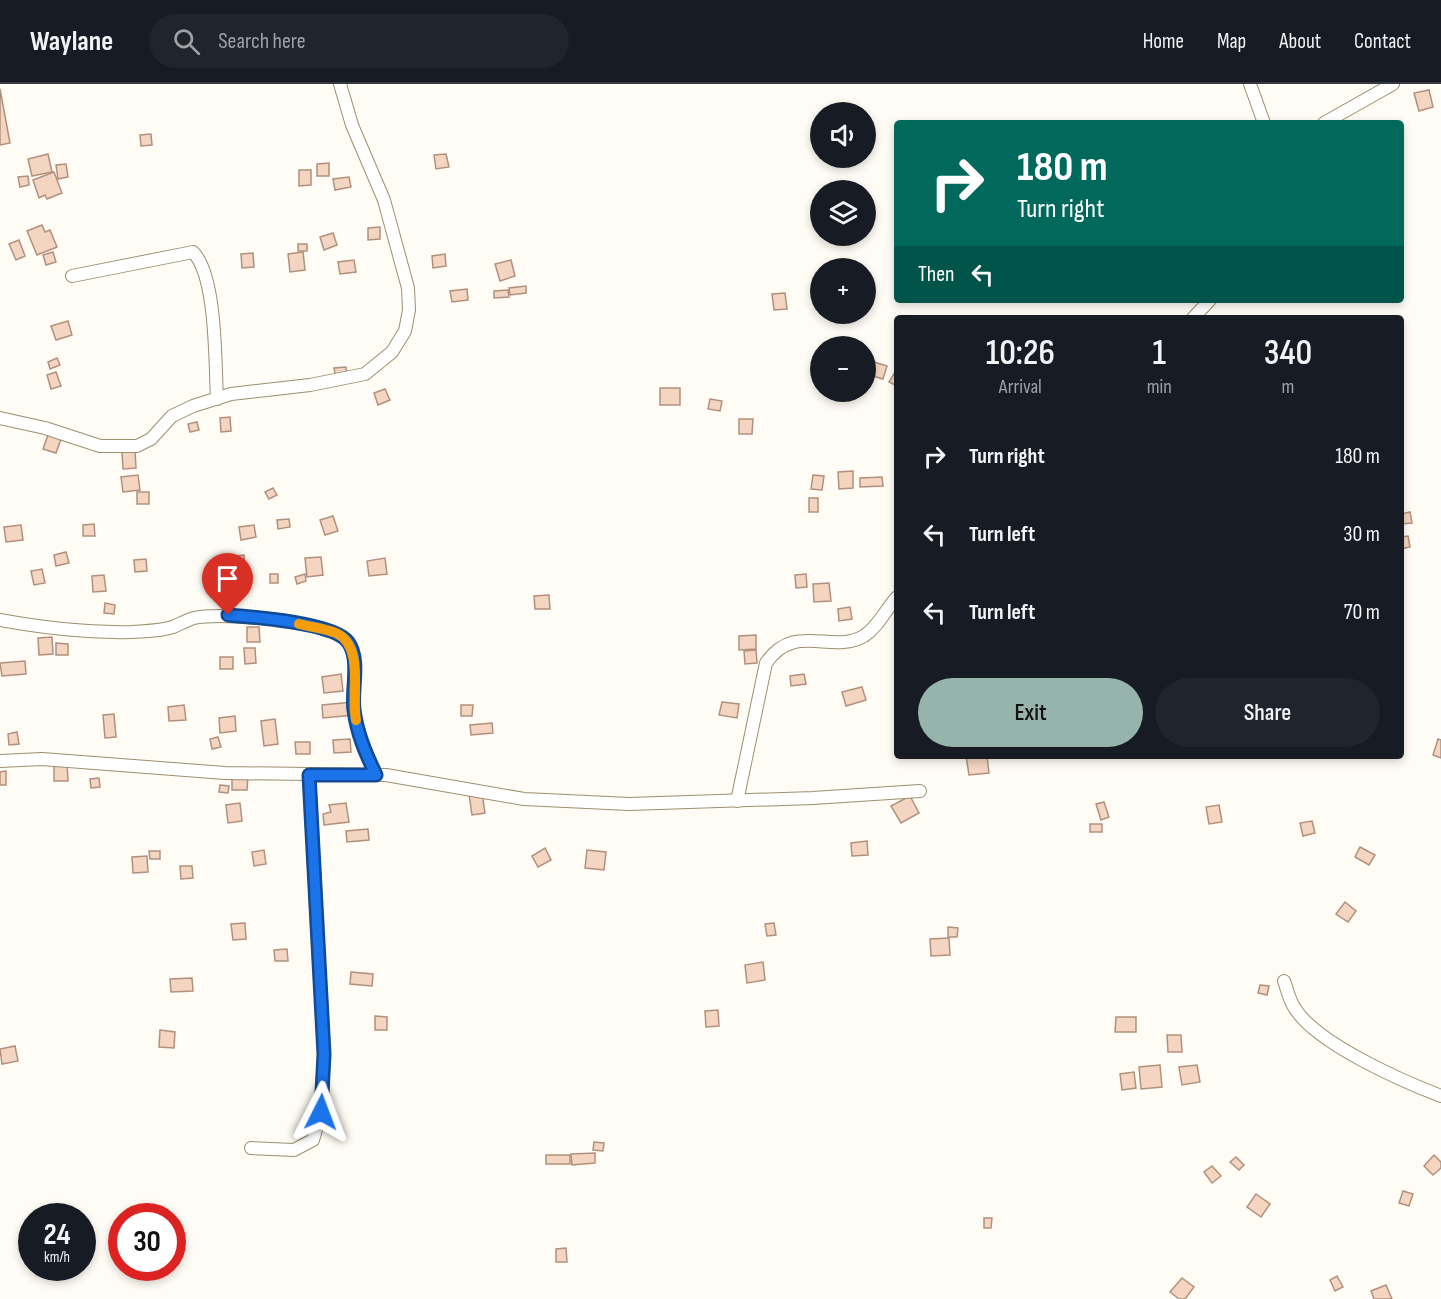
<!DOCTYPE html>
<meta charset="utf-8">
<style>
body{margin:0;font-family:"Sofia Sans Condensed",sans-serif;background:#20242c;color:#f1f3f6;height:100vh;display:flex;flex-direction:column;font-size:22px;white-space:nowrap}
*{box-sizing:border-box;margin:0}
p{font-size:20px;color:#9ea1a6}
.icon{flex:none;width:33px;height:33px;fill:none;stroke:currentColor;stroke-width:2;stroke-linecap:round;stroke-linejoin:round}
.map{position:relative;flex:1;overflow:hidden}
.side{position:absolute;left:894px;top:231px;width:510px;height:444px;display:flex;flex-direction:column;background:#171b24;border-radius:6px;box-shadow:0 3px 9px #0003}
.side>*{flex:none}
.guide{position:absolute;left:894px;top:36px;width:510px;height:183px;border-radius:6px;box-shadow:0 3px 9px #0003;background:#00695c;color:#fff;overflow:hidden}
.buttons{position:absolute;left:810px;top:18px;display:grid;gap:12px}
.buttons a{display:grid;place-items:center;width:66px;height:66px;border-radius:50%;background:#171b24;box-shadow:0 3px 9px #0003;font-size:30px}
.speed{position:absolute;left:18px;top:1119px;display:flex;gap:12px;font-size:30px;font-weight:700;text-align:center}
.speed>*{display:grid;place-content:center;width:78px;height:78px;border-radius:50%;background:#171b24;box-shadow:0 3px 9px #0003;line-height:1}
.speed small{font-size:15px;font-weight:400}
.speed .limit{border:9px solid #d22;background:#fff;color:#111}
.pin{position:absolute;display:grid;place-items:center;width:51px;height:51px;color:#fff;margin:-62px -26px;border-radius:50% 50% 50% 0;rotate:-45deg;box-shadow:0 0 6px #0007}
.pin .icon{rotate:45deg}
.me{position:absolute;width:66px;margin:-33px;rotate:3deg;stroke-linejoin:round;filter:drop-shadow(0 0 4px #0008)}
.turn{display:flex;align-items:center;gap:21px;height:126px;padding:0 24px;font-size:27px}
.turn .icon{width:78px;height:78px;stroke-width:2.5}
.turn b{display:block;font-size:42px;line-height:51px}
.then{display:flex;align-items:center;height:57px;padding:0 24px;background:#0003;gap:12px;font-size:22px}
.eta{display:flex;justify-content:space-evenly;align-items:center;height:102px;text-align:center}
.eta b{font-size:36px;font-weight:600;line-height:42px}
.primary-button{display:flex;gap:12px;margin-top:auto;padding:12px 24px}
.primary-button a{flex:1;height:69px;border-radius:36px;background:#96b3ac;color:#111;font-size:24px;font-weight:600;line-height:69px;text-align:center}
.primary-button a+a{background:#20242c;color:#f1f3f6}
ul{padding:0;list-style:none}
li{display:flex;align-items:center;gap:18px;height:78px;padding:0 24px}
li div{flex:1}
li b{display:block;font-size:22px}
li em{font-style:normal}
header{display:flex;align-items:center;gap:36px;box-sizing:border-box;height:84px;padding:0 30px;background:#171b24;border-bottom:2px solid #363941}
header strong{font-size:28px}
nav{display:flex;gap:33px;margin-inline-start:auto;font-size:21px}
.search{width:420px;height:54px;background:#20242c;display:flex;align-items:center;gap:15px;box-sizing:border-box;padding:0 21px;border-radius:33px;color:#9ea1a6;font-size:22px}
.map>svg:first-child{display:block}
</style>
<header>
<strong>Waylane</strong>
<div class="search"><svg class="icon" aria-label="search" viewBox="0 0 24 24"><circle cx="10" cy="10" r="6"/><path d="M15 15l6 6"/></svg>Search here</div>
<nav><a>Home</a><a>Map</a><a>About</a><a>Contact</a></nav>
</header>
<div class="map">
<svg width="1441" height="1215" viewBox="0 0 1441 1215">
<rect width="100%" height="100%" fill="#fefcf4"/>
<!-- building -->
<g fill="#f4d5c2" stroke="#b1917d" stroke-width="1.5">
<polygon points="0,5 10,59 0,61"/>
<polygon points="1429,6 1433,23 1419,27 1414,9"/>
<polygon points="151,50 152,61 141,62 140,51"/>
<polygon points="48,70 52,88 32,92 28,75"/>
<polygon points="446,70 449,83 436,85 434,71"/>
<polygon points="329,79 329,92 317,92 317,80"/>
<polygon points="66,80 68,93 58,95 56,81"/>
<polygon points="299,86 311,86 311,101 299,102"/>
<polygon points="54,88 62,109 47,115 45,111 39,114 33,96"/>
<polygon points="28,92 29,101 20,103 18,93"/>
<polygon points="349,93 351,103 335,106 333,95"/>
<polygon points="42,141 45,148 50,146 57,163 37,171 27,147"/>
<polygon points="380,143 380,155 368,156 368,144"/>
<polygon points="333,149 337,161 324,166 320,153"/>
<polygon points="19,156 25,172 16,176 9,160"/>
<rect x="298" y="160" width="9" height="7"/>
<polygon points="53,168 56,178 46,181 43,171"/>
<polygon points="303,168 305,186 290,188 288,170"/>
<polygon points="253,169 254,183 242,184 241,170"/>
<polygon points="445,170 446,182 433,184 432,172"/>
<polygon points="354,176 356,188 340,190 338,178"/>
<polygon points="511,176 515,192 500,197 495,180"/>
<polygon points="526,202 526,209 510,211 509,204"/>
<polygon points="467,205 468,216 452,218 450,207"/>
<polygon points="508,206 509,213 494,214 494,207"/>
<polygon points="785,209 787,225 774,226 772,210"/>
<polygon points="68,237 72,251 56,256 51,242"/>
<polygon points="57,274 60,281 50,285 48,278"/>
<polygon points="874,278 887,282 883,295 869,291"/>
<polygon points="346,283 347,293 336,295 334,284"/>
<polygon points="56,288 61,302 51,305 47,291"/>
<polygon points="895,288 897,289 897,302 889,298"/>
<rect x="660" y="304" width="20" height="17"/>
<polygon points="385,305 390,316 378,321 374,309"/>
<polygon points="710,315 722,317 720,327 708,325"/>
<polygon points="230,333 231,347 221,348 220,334"/>
<polygon points="739,335 753,335 752,350 739,350"/>
<polygon points="197,338 199,346 190,348 188,340"/>
<polygon points="48,351 61,355 56,369 43,365"/>
<polygon points="135,367 136,384 123,385 122,368"/>
<polygon points="853,387 853,404 839,405 838,388"/>
<polygon points="138,391 140,406 123,408 121,393"/>
<polygon points="813,391 824,392 822,406 811,405"/>
<polygon points="882,393 883,402 860,403 860,394"/>
<polygon points="273,404 277,411 269,415 265,408"/>
<rect x="137" y="408" width="12" height="12"/>
<rect x="809" y="414" width="9" height="14"/>
<polygon points="1410,428 1412,439 1401,440 1401,430"/>
<polygon points="333,432 338,447 325,451 320,436"/>
<polygon points="289,435 290,443 278,445 277,436"/>
<polygon points="94,440 95,452 83,452 83,441"/>
<polygon points="21,441 23,456 6,458 4,443"/>
<polygon points="254,441 256,453 241,456 239,443"/>
<polygon points="1408,452 1410,463 1401,465 1401,453"/>
<polygon points="66,468 69,479 56,482 54,471"/>
<polygon points="244,471 245,489 219,492 217,474"/>
<polygon points="321,473 323,491 307,493 305,474"/>
<polygon points="385,474 387,490 369,492 367,477"/>
<polygon points="146,475 147,487 135,488 134,476"/>
<polygon points="42,485 45,499 34,501 31,487"/>
<rect x="270" y="490" width="8" height="9"/>
<polygon points="305,490 306,497 297,500 295,493"/>
<polygon points="806,490 807,503 796,504 795,491"/>
<polygon points="104,491 106,507 93,508 92,492"/>
<polygon points="829,499 831,517 814,518 813,500"/>
<polygon points="549,511 550,525 535,525 534,512"/>
<polygon points="105,519 115,521 114,530 104,529"/>
<polygon points="850,523 852,535 839,537 838,525"/>
<polygon points="247,543 259,543 260,558 247,558"/>
<polygon points="756,551 756,565 739,566 739,552"/>
<polygon points="52,553 53,570 39,571 38,554"/>
<polygon points="56,559 68,560 68,571 56,571"/>
<polygon points="244,564 255,564 256,579 245,580"/>
<polygon points="756,566 757,579 745,580 744,567"/>
<rect x="220" y="573" width="13" height="12"/>
<polygon points="25,577 26,590 2,592 0,579"/>
<polygon points="341,590 343,607 324,609 322,593"/>
<polygon points="804,590 806,600 791,602 790,592"/>
<polygon points="862,603 866,616 846,622 842,608"/>
<polygon points="353,618 354,631 323,634 322,621"/>
<polygon points="722,618 739,620 737,634 719,631"/>
<polygon points="184,621 186,636 169,637 168,623"/>
<polygon points="461,621 473,621 472,632 461,632"/>
<polygon points="114,630 116,653 105,654 103,631"/>
<polygon points="235,632 236,647 220,649 219,634"/>
<polygon points="275,635 278,660 264,662 261,637"/>
<polygon points="492,639 493,649 471,651 470,641"/>
<polygon points="17,648 19,660 9,661 8,650"/>
<polygon points="218,653 221,663 212,665 210,655"/>
<polygon points="350,655 351,668 334,669 333,656"/>
<polygon points="1438,655 1441,656 1441,674 1433,671"/>
<polygon points="295,658 310,658 310,670 296,670"/>
<polygon points="966,672 987,672 989,689 969,691"/>
<polygon points="54,679 67,679 68,697 54,697"/>
<polygon points="6,687 6,701 0,701 0,688"/>
<polygon points="232,692 248,692 247,706 232,706"/>
<polygon points="99,694 100,703 91,704 90,695"/>
<polygon points="220,701 229,702 228,709 219,708"/>
<polygon points="482,708 485,729 472,731 469,710"/>
<polygon points="910,712 919,729 901,739 891,722"/>
<polygon points="1104,718 1109,733 1101,736 1096,720"/>
<polygon points="240,719 242,737 228,739 226,721"/>
<polygon points="346,719 349,738 324,741 323,730 331,728 329,721"/>
<polygon points="1219,721 1222,738 1209,740 1206,723"/>
<polygon points="1312,737 1315,749 1303,752 1300,739"/>
<rect x="1090" y="740" width="12" height="8"/>
<polygon points="368,745 369,756 347,758 346,747"/>
<polygon points="867,757 868,771 852,772 851,759"/>
<polygon points="1360,763 1375,771 1369,781 1355,773"/>
<polygon points="545,764 551,776 538,783 532,772"/>
<polygon points="264,766 266,780 254,782 252,768"/>
<polygon points="587,766 606,768 604,786 585,784"/>
<polygon points="149,767 160,767 160,775 150,775"/>
<polygon points="147,772 148,788 133,789 132,773"/>
<polygon points="180,782 192,782 193,794 181,795"/>
<polygon points="1345,818 1356,827 1348,838 1336,830"/>
<polygon points="245,839 246,855 233,856 231,840"/>
<polygon points="774,839 776,851 767,852 765,840"/>
<polygon points="948,843 958,844 957,853 948,853"/>
<polygon points="949,854 950,871 931,872 930,855"/>
<polygon points="287,865 288,877 275,877 274,866"/>
<polygon points="763,878 765,896 747,899 745,881"/>
<polygon points="351,888 373,890 372,902 350,900"/>
<polygon points="192,894 193,907 171,908 170,895"/>
<polygon points="1260,901 1269,902 1267,911 1258,909"/>
<polygon points="718,926 719,942 706,943 705,927"/>
<polygon points="375,932 387,933 387,946 375,946"/>
<polygon points="1116,933 1136,933 1136,948 1115,948"/>
<polygon points="160,946 175,948 174,964 159,963"/>
<polygon points="1167,951 1181,951 1182,968 1168,968"/>
<polygon points="15,962 18,977 2,980 0,965"/>
<polygon points="1160,981 1162,1003 1141,1005 1139,983"/>
<polygon points="1197,981 1200,998 1182,1001 1179,983"/>
<polygon points="1134,988 1136,1004 1122,1006 1120,990"/>
<polygon points="594,1058 604,1059 603,1067 593,1066"/>
<polygon points="595,1069 595,1079 572,1081 571,1070"/>
<rect x="546" y="1071" width="24" height="9"/>
<polygon points="1434,1071 1441,1078 1441,1084 1433,1091 1424,1082"/>
<polygon points="1236,1073 1244,1081 1239,1086 1230,1078"/>
<polygon points="1212,1082 1221,1092 1212,1099 1204,1088"/>
<polygon points="1403,1107 1413,1110 1409,1122 1399,1119"/>
<polygon points="1256,1110 1270,1120 1261,1133 1247,1123"/>
<polygon points="984,1134 992,1134 991,1144 984,1144"/>
<polygon points="566,1164 567,1178 556,1178 556,1165"/>
<polygon points="1337,1192 1343,1203 1335,1207 1330,1196"/>
<polygon points="1182,1194 1194,1203 1185,1215 1179,1215 1170,1208"/>
<polygon points="1386,1201 1392,1215 1374,1215 1371,1207"/>
</g>
<g fill="none" stroke-linecap="round" stroke-linejoin="round">
<defs>
<g id="minor">
<polyline points="1250,0 1264,39"/>
<polyline points="1324,39 1393,0"/>
<path d="M 72,192 L 193,168 C 217,192 215,281 217,315"/>
<polyline points="1193,234 1210,216"/>
<polyline points="0,334 45,344 100,362 137,362 151,355 172,332 193,322 231,310 310,301 365,290 392,268 405,247 409,226 408,204 384,116 352,41 340,0"/>
<path d="M 0,536 C 43,544 88,549 132,548 C 145,547 161,547 173,543 C 180,540 187,536 194,534 C 220,528 334,536 349,559 C 360,578 351,606 354,627 C 358,650 366,670 376,691"/>
<polyline points="0,677 42,675 225,689 386,691 524,715 629,720 813,714 920,707"/>
<path d="M 737,717 L 766,579 C 795,537 831,571 864,552 C 878,543 886,525 897,513"/>
<path d="M 1284,897 C 1287,905 1289,915 1294,923 C 1315,959 1402,997 1441,1012"/>
<polyline points="251,1064 294,1066 313,1056 321,1028 324,970 309,691"/>
</g>
</defs>
<!-- minor casing -->
<use href="#minor" stroke="#9b8f6e" stroke-width="14"/>
<!-- minor -->
<use href="#minor" stroke="#fff" stroke-width="12"/>
</g>
<g fill="none" stroke-linecap="round" stroke-linejoin="round">
<defs>
<path id="route" d="M 228,531 C 253,533 334,539 348,558 C 361,576 351,606 354,626 C 357,650 366,670 376,691 L 309,691 L 324,970 L 321,1028"/>
</defs>
<!-- route casing -->
<use href="#route" stroke="#114b97" stroke-width="15"/>
<!-- route -->
<use href="#route" stroke="#1a73e8" stroke-width="10"/>
<!-- slow -->
<path stroke="#f59e0b" stroke-width="10" d="M 299,540 C 310,543 324,544 336,549 C 365,562 351,611 356,636"/>
</g>
</svg>
<div class="buttons">
<a><svg class="icon" aria-label="sound" viewBox="0 0 24 24"><path d="M4 9h4l5-4v14l-5-4H4zM17 9q2 3 0 6"/></svg></a>
<a><svg class="icon" aria-label="layers" viewBox="0 0 24 24"><path d="M12 4l9 5-9 5-9-5zM3 14l9 5 9-5"/></svg></a>
<a>+</a>
<a>−</a>
</div>
<div class="speed"><div>24<small>km/h</small></div><div class="limit">30</div></div>
<div class="pin" style="left:228px;top:531px;background:#d93025"><svg class="icon" aria-label="arrive" viewBox="0 0 24 24"><path d="M6 21V4h12l-3 4 3 4H6"/></svg></div>
<svg class="me" style="left:321px;top:1028px" viewBox="-20 -20 40 40"><path d="M0-17L14 15 0 8-14 15z" fill="#1a73e8" stroke="#fff" stroke-width="4"/></svg>
<div class="guide">
<div class="turn"><svg class="icon" aria-label="right" viewBox="0 0 24 24"><path d="M7 20v-9h11M14 6l5 5-5 5"/></svg><div><b>180 m</b>Turn right</div></div>
<div class="then">Then<svg class="icon" aria-label="left" viewBox="0 0 24 24"><path d="M17 20v-9H6M10 6l-5 5 5 5"/></svg></div>
</div>
<section class="side">
<div class="eta">
<div><b>10:26</b><p>Arrival</p></div>
<div><b>1</b><p>min</p></div>
<div><b>340</b><p>m</p></div>
</div>
<ul>
<li><svg class="icon" aria-label="right" viewBox="0 0 24 24"><path d="M7 20v-9h11M14 6l5 5-5 5"/></svg><div><b>Turn right</b></div><em>180 m</em></li>
<li><svg class="icon" aria-label="left" viewBox="0 0 24 24"><path d="M17 20v-9H6M10 6l-5 5 5 5"/></svg><div><b>Turn left</b></div><em>30 m</em></li>
<li><svg class="icon" aria-label="left" viewBox="0 0 24 24"><path d="M17 20v-9H6M10 6l-5 5 5 5"/></svg><div><b>Turn left</b></div><em>70 m</em></li>
</ul>
<div class="primary-button"><a>Exit</a><a>Share</a></div>
</section>
</div>
